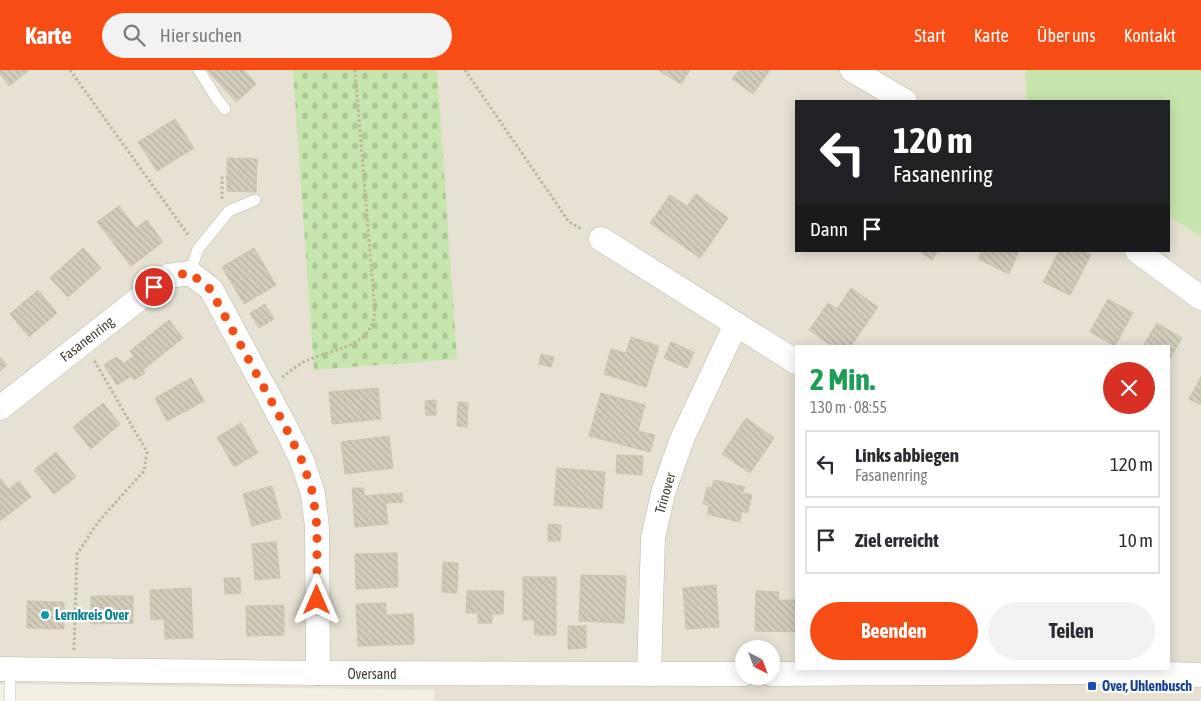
<!DOCTYPE html>
<html lang="de">
<meta charset="utf-8">
<style>
body{margin:0;font-family:"Asap Condensed",sans-serif;background:#f2f2f3;color:#2b2b33;height:100vh;display:flex;flex-direction:column;font-size:19px;white-space:nowrap}
*{box-sizing:border-box;margin:0}
p{font-size:16px;color:#7c7c81}
.icon{flex:none;width:28px;height:28px;fill:none;stroke:currentColor;stroke-width:2;stroke-linecap:round;stroke-linejoin:round}
.map{position:relative;flex:1;overflow:hidden}
.drawer{position:absolute;left:795px;top:275px;width:375px;height:325px;display:flex;flex-direction:column;background:#fff;border-radius:0px;box-shadow:0 2px 12px #0003}
.drawer>*{flex:none}
.hud{position:absolute;left:795px;top:30px;width:375px;height:152px;border-radius:0px;box-shadow:0 2px 12px #0003;background:#202124;color:#fff;overflow:hidden}
.needle{width:32px;rotate:138deg}
.controls{position:absolute;left:735px;top:570px;display:grid;gap:10px}
.controls a{display:grid;place-items:center;width:45px;height:45px;border-radius:50%;background:#fff;box-shadow:0 2px 12px #0003;font-size:25px}
.pin{position:absolute;display:grid;place-items:center;width:42px;height:42px;color:#fff;margin:-21px;border:2px solid #fff;border-radius:50%;box-shadow:0 1px 5px #0007}
.me{position:absolute;width:55px;margin:-28px;rotate:0deg;stroke-linejoin:round;filter:drop-shadow(0 0 4px #0008)}
.turn{display:flex;align-items:center;gap:18px;height:105px;padding:0 15px;font-size:22px}
.turn .icon{width:65px;height:65px;stroke-width:2.5}
.turn b{display:block;font-size:35px;line-height:42px}
.then{display:flex;align-items:center;height:48px;padding:0 15px;background:#0003;gap:10px;font-size:19px}
.round{display:grid;place-items:center;flex:none;width:52px;height:52px;border-radius:26px;background:#f2f2f3}
.overview{display:flex;align-items:center;justify-content:space-between;height:85px;padding:0 15px}
h1{font-size:30px;font-weight:700;line-height:38px;color:#1e9e55}
.action{display:flex;gap:10px;margin-top:auto;padding:10px 15px}
.action a{flex:1;height:58px;border-radius:30px;background:#f84c15;color:#fff;font-size:20px;font-weight:700;line-height:58px;text-align:center}
.action a+a{background:#f2f2f3;color:#2b2b33}
ul{padding:0;list-style:none}
li{display:flex;align-items:center;gap:15px;height:68px;margin:0 10px 8px;padding:0 5px;border:2px solid #e1e1e2;border-radius:0px}
li div{flex:1}
li b{display:block;font-size:19px}
li em{font-style:normal}
header{display:flex;align-items:center;gap:30px;box-sizing:border-box;height:70px;padding:0 25px;background:#f84c15;color:#fff}
header strong{font-size:24px}
nav{display:flex;gap:28px;margin-inline-start:auto;font-size:18px}
.search{width:350px;height:45px;background:#f2f2f3;display:flex;align-items:center;gap:12px;box-sizing:border-box;padding:0 18px;border-radius:28px;color:#7c7c81;font-size:19px}
.map>svg:first-child{display:block}
</style>
<header>
<strong>Karte</strong>
<div class="search"><svg class="icon" aria-label="search" viewBox="0 0 24 24"><circle cx="10" cy="10" r="6"/><path d="M15 15l6 6"/></svg>Hier suchen</div>
<nav><a>Start</a><a>Karte</a><a>Über uns</a><a>Kontakt</a></nav>
</header>
<div class="map">
<svg width="1201" height="631" viewBox="0 0 1201 631">
<defs>
<pattern id="cemetery-stones" width="16" height="16" patternUnits="userSpaceOnUse" patternTransform="scale(1.25)"><rect width="16" height="16" fill="#c7e6ad"/><path d="M2 7V4a2 2 0 0 1 4 0v3zM10 15v-3a2 2 0 0 1 4 0v3z" fill="#acc695"/></pattern>
<pattern id="building-back-hatch" width="6" height="6" patternUnits="userSpaceOnUse" patternTransform="scale(1.25)"><rect width="6" height="6" fill="#d3ccba"/><path d="M-1 5l2 2M0 0l6 6M5-1l2 2" fill="none" stroke="#b6b0a0"/></pattern>
</defs>
<rect width="100%" height="100%" fill="#f2efe4"/>
<!-- residential -->
<path fill="#e6e1d2" fill-rule="evenodd" d="M 0,0 L 1025,0 L 1027,31 L 796,31 L 796,181 L 1169,181 L 1169,146 L 1201,167 L 1201,631 L 435,631 L 434,620 L 0,614 ZM 796,276 L 1169,276 L 1169,599 L 796,599 ZM 744,579 L 771,579 L 771,606 L 744,606 Z"/>
<!-- grass -->
<polygon fill="#c7e6ad" points="1025,0 1201,0 1201,167 1169,146 1169,31 1027,31"/>
<!-- cemetery -->
<polygon fill="url(#cemetery-stones)" points="293,0 437,0 457,289 314,300"/>
<!-- building -->
<g fill="url(#building-back-hatch)" stroke="#cec4ad">
<polygon points="0,0 29,0 9,16 0,4"/>
<polygon points="207,0 244,0 256,14 236,32"/>
<polygon points="658,0 690,0 681,14"/>
<polygon points="739,0 770,0 753,24 732,9"/>
<polygon points="175,49 194,78 157,101 138,72"/>
<polygon points="227,88 257,89 256,122 227,121"/>
<polygon points="696,124 728,148 700,188 650,153 670,125 687,136"/>
<polygon points="119,136 136,158 147,150 163,172 131,196 97,152"/>
<polygon points="83,178 101,198 68,227 50,208"/>
<polygon points="254,178 276,215 244,234 222,197"/>
<polygon points="919,181 938,181 932,190"/>
<polygon points="982,181 1019,181 1009,204 978,189"/>
<polygon points="1059,181 1084,181 1091,185 1070,225 1043,212"/>
<polygon points="851,218 878,237 851,276 832,276 809,260 828,233 837,239"/>
<polygon points="38,220 57,243 29,267 10,244"/>
<polygon points="1108,229 1133,243 1115,276 1090,262"/>
<polygon points="265,234 274,249 259,258 250,243"/>
<polygon points="169,250 183,268 144,299 130,281"/>
<polygon points="1157,253 1182,268 1169,290 1169,276 1143,276"/>
<polygon points="631,267 659,276 646,317 604,304 611,279 626,283"/>
<polygon points="671,272 694,282 687,298 664,288"/>
<polygon points="541,284 554,287 551,297 539,294"/>
<polygon points="134,286 145,303 134,310 132,306 117,315 104,295 116,287 124,293"/>
<polygon points="0,287 7,295 0,301"/>
<polygon points="1201,307 1201,335 1189,329"/>
<polygon points="191,308 204,331 167,351 155,328"/>
<polygon points="378,318 381,349 332,354 329,322"/>
<polygon points="601,323 645,335 638,361 655,365 650,382 589,366"/>
<polygon points="436,330 436,345 426,345 425,331"/>
<polygon points="458,332 468,333 467,357 457,356"/>
<polygon points="103,333 120,354 91,379 73,357"/>
<polygon points="746,348 774,368 750,403 722,384"/>
<polygon points="241,353 258,383 234,397 217,367"/>
<polygon points="389,366 393,398 345,404 341,372"/>
<polygon points="56,382 76,407 54,424 34,400"/>
<polygon points="617,385 643,386 642,405 616,403"/>
<polygon points="557,398 605,402 602,439 554,435"/>
<polygon points="0,408 9,419 19,411 31,427 0,451"/>
<polygon points="714,410 745,417 742,423 752,425 748,443 742,441 740,452 707,444 709,435 703,434 707,417 712,418"/>
<polygon points="272,416 281,448 252,456 243,424"/>
<polygon points="352,418 364,418 364,426 402,423 403,432 386,433 388,454 355,457"/>
<polygon points="548,454 561,455 560,471 548,471"/>
<polygon points="276,472 280,508 255,510 252,474"/>
<polygon points="397,483 398,517 356,519 355,484"/>
<polygon points="443,492 458,493 457,523 442,522"/>
<polygon points="581,505 626,506 624,553 579,551"/>
<polygon points="523,507 556,507 556,565 535,565 534,550 523,550"/>
<polygon points="224,508 240,508 241,523 225,524"/>
<polygon points="716,515 719,557 686,559 683,518"/>
<polygon points="191,518 193,568 165,569 164,549 151,550 150,520"/>
<polygon points="467,521 504,521 503,544 492,544 492,553 478,553 478,543 466,543"/>
<polygon points="756,521 779,522 778,530 796,530 796,562 755,561"/>
<polygon points="91,526 133,526 133,553 91,554"/>
<polygon points="27,531 64,532 64,559 27,558"/>
<polygon points="386,533 386,545 413,544 414,574 358,576 356,534"/>
<polygon points="284,535 284,565 247,566 246,536"/>
<polygon points="568,556 586,556 586,578 568,579"/>
</g>
<g fill="none" stroke-linecap="round" stroke-linejoin="round">
<defs>
<g id="service">
<polyline points="199,0 217,29 225,39"/>
<polyline points="190,203 198,179 229,141 255,130"/>
<polyline points="10,631 10,599"/>
</g>
<g id="minor">
<polyline points="852,0 905,31"/>
<polyline points="601,169 796,292"/>
<polyline points="1137,181 1201,228"/>
<polyline points="0,338 168,206 190,203 211,219 286,358 303,393 313,424 317,457 318,603"/>
<polyline points="0,599 318,603 744,604"/>
<polyline points="649,604 653,468 663,423 682,369 736,254"/>
<polyline points="771,604 1096,602 1201,605"/>
</g>
</defs>
<!-- service casing -->
<use href="#service" stroke="#bdb7a7" stroke-width="12"/>
<!-- minor casing -->
<use href="#minor" stroke="#bdb7a7" stroke-width="25"/>
<!-- path -->
<g stroke="#bfb598" stroke-width="3" stroke-dasharray="2.5 2.5" stroke-linecap="butt">
<polyline points="70,0 189,166"/>
<polyline points="465,0 569,152 582,159"/>
<polyline points="222,129 222,108 227,107"/>
<path d="M 282,307 C 290,302 298,294 308,290 C 335,278 371,278 375,242 L 355,0"/>
<polyline points="74,580 77,484 98,452 144,401 147,382 94,290"/>
</g>
<!-- service -->
<use href="#service" stroke="#fff" stroke-width="11"/>
<!-- minor -->
<use href="#minor" stroke="#fff" stroke-width="24"/>
</g>
<g fill="none" stroke-linecap="round" stroke-linejoin="round">
<!-- route -->
<polyline stroke="#f84c15" stroke-width="9" stroke-dasharray="0 16.2" points="154,217 168,206 190,203 210,219 286,358 303,393 313,424 317,457 317,530"/>
</g>
<!-- markers -->
<circle fill="#0f9aa8" stroke="#fff" stroke-width="2" cx="45" cy="545" r="5"/>
<rect fill="#1a4fb4" stroke="#fff" stroke-width="2" x="1087" y="611" width="10" height="10" rx="2.5"/>
<g text-anchor="middle" stroke-width="4.5" stroke-linejoin="round" paint-order="stroke">
<!-- street labels -->
<g font-size="14" fill="#443f34" stroke="#fff">
<text transform="translate(87 269) rotate(-38)" y="5">Fasanenring</text>
<text transform="translate(665 423) rotate(-74)" y="5">Trinover</text>
<text x="372" y="609">Oversand</text>
</g>
<!-- culture labels -->
<g font-size="14" font-weight="bold" fill="#0d838f" stroke="#fff" text-anchor="start">
<text x="55" y="550">Lernkreis Over</text>
</g>
<!-- transit labels -->
<g font-size="14" font-weight="bold" fill="#164399" stroke="#fff" text-anchor="start">
<text x="1102" y="621">Over, Uhlenbusch</text>
</g>
</g>
</svg>
<div class="controls">
<a><svg class="needle" viewBox="-14 -14 28 28"><path d="M0-13l5 13h-10z" fill="#e53935"/><path d="M0 13l5-13h-10z" fill="#7c7c81"/></svg></a>
</div>
<div class="pin" style="left:154px;top:217px;background:#d93025"><svg class="icon" aria-label="arrive" viewBox="0 0 24 24"><path d="M6 21V4h12l-3 4 3 4H6"/></svg></div>
<svg class="me" style="left:317px;top:530px" viewBox="-20 -20 40 40"><path d="M0-17L14 15 0 8-14 15z" fill="#f84c15" stroke="#fff" stroke-width="4"/></svg>
<div class="hud">
<div class="turn"><svg class="icon" aria-label="left" viewBox="0 0 24 24"><path d="M17 20v-9H6M10 6l-5 5 5 5"/></svg><div><b>120 m</b>Fasanenring</div></div>
<div class="then">Dann<svg class="icon" aria-label="arrive" viewBox="0 0 24 24"><path d="M6 21V4h12l-3 4 3 4H6"/></svg></div>
</div>
<section class="drawer">
<div class="overview"><div><h1>2 Min.</h1><p>130 m · 08:55</p></div><a class="round" style="background:#d93025;color:#fff"><svg class="icon" aria-label="close" viewBox="0 0 24 24"><path d="M6 6l12 12M18 6L6 18"/></svg></a></div>
<ul>
<li><svg class="icon" aria-label="left" viewBox="0 0 24 24"><path d="M17 20v-9H6M10 6l-5 5 5 5"/></svg><div><b>Links abbiegen</b><p>Fasanenring</p></div><em>120 m</em></li>
<li><svg class="icon" aria-label="arrive" viewBox="0 0 24 24"><path d="M6 21V4h12l-3 4 3 4H6"/></svg><div><b>Ziel erreicht</b></div><em>10 m</em></li>
</ul>
<div class="action"><a>Beenden</a><a>Teilen</a></div>
</section>
</div>
